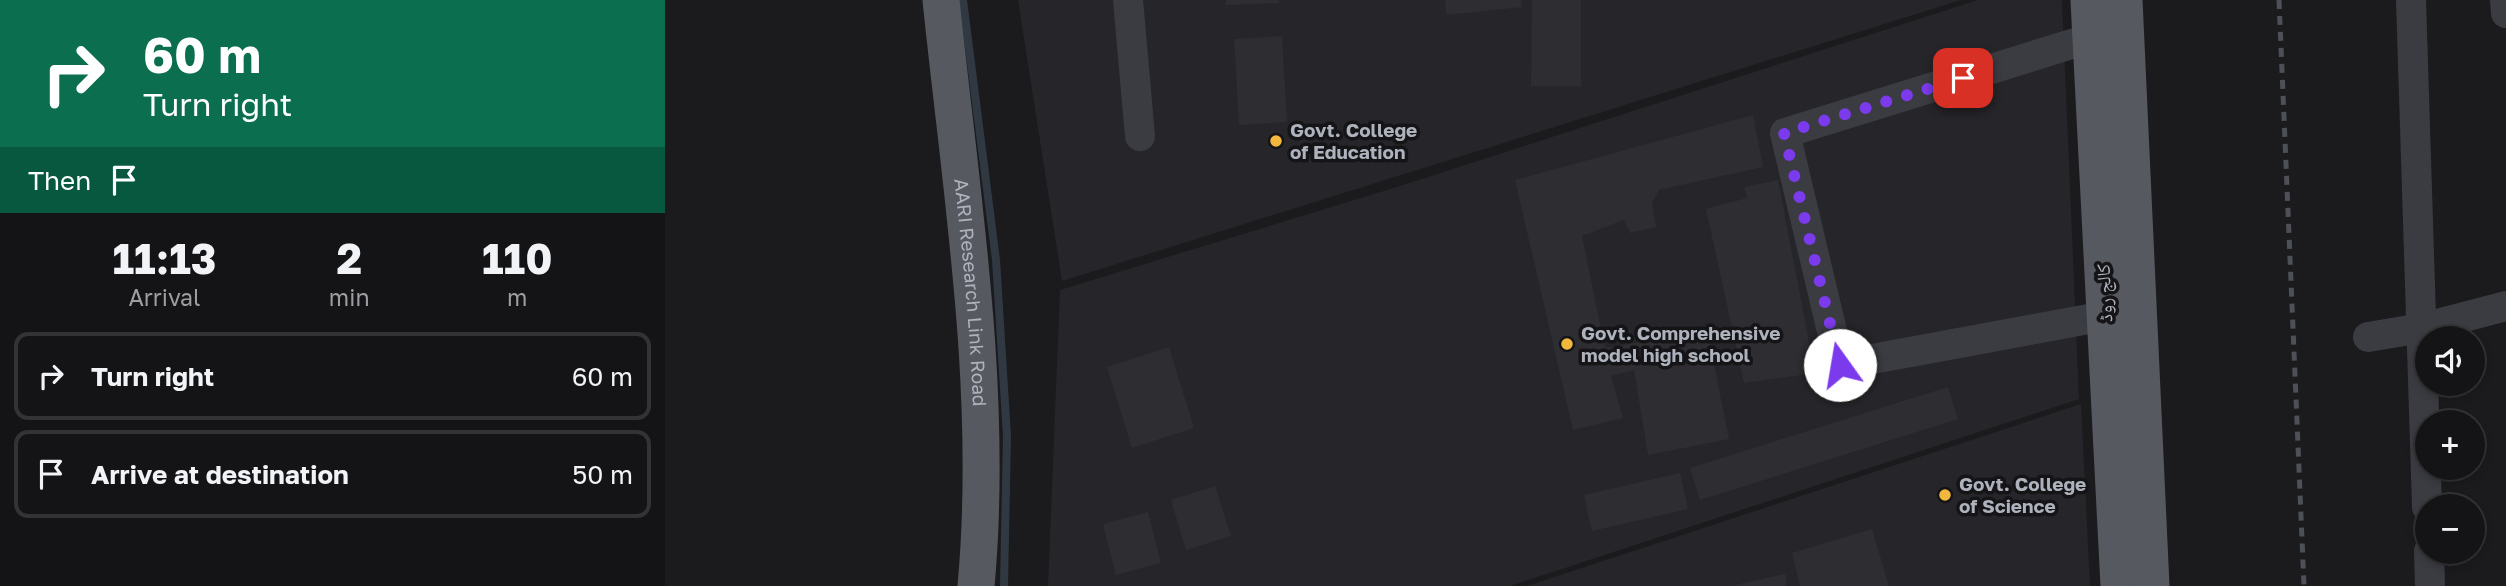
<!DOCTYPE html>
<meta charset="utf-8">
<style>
body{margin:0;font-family:"Golos Text","Noto Naskh Arabic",sans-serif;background:#1d1d1f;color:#f1f3f6;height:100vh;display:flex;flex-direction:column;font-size:26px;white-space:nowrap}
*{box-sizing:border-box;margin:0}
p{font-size:23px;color:#9d9ea1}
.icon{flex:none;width:38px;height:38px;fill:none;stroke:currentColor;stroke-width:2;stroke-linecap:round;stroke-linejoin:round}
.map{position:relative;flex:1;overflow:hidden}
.sheet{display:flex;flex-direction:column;background:#141416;width:665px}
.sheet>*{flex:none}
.hud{background:#0b6e4f;color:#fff;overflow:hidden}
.fabs{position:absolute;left:1750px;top:326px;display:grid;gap:14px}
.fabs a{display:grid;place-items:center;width:70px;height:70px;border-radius:50%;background:#141416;box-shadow:0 4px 10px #0003,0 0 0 2px #333335;font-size:35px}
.pin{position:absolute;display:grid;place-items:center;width:60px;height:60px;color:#fff;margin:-30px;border-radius:14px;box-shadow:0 4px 10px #0006}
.me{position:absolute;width:77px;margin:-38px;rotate:347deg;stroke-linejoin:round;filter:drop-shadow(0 0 5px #0008)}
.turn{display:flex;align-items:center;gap:24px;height:147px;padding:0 28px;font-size:32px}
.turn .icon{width:91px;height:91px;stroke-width:2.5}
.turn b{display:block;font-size:49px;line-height:60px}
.then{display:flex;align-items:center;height:66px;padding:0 28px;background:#0003;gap:14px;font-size:26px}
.eta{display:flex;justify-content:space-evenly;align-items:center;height:119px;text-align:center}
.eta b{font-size:42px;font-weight:700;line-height:49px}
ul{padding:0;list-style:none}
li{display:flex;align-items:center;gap:21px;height:88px;margin:0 14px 10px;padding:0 14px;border:4px solid #333335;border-radius:14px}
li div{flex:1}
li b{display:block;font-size:26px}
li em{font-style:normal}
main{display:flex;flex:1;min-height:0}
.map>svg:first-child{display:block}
</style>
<main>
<section class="sheet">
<div class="hud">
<div class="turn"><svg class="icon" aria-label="right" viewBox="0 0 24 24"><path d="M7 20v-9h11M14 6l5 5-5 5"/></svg><div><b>60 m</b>Turn right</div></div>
<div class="then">Then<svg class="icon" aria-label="arrive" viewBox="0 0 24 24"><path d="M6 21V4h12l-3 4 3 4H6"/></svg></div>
</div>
<div class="eta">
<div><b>11:13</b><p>Arrival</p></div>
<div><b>2</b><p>min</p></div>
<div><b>110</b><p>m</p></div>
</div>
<ul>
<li><svg class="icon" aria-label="right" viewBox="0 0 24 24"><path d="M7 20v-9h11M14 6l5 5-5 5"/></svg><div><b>Turn right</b></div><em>60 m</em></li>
<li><svg class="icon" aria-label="arrive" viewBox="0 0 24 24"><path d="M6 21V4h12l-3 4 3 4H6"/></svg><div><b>Arrive at destination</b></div><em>50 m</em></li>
</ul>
</section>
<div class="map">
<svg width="1841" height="586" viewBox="0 0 1841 586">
<rect width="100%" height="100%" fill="#1b1a1d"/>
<!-- built -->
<g fill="#26262a">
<polygon points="353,0 1296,0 397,281"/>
<polygon points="1313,0 1397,0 1414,399 845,586 383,586 395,290 735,186"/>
<polygon points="1416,404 1425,586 862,586"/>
</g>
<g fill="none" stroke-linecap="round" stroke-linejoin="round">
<!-- stream -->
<polyline stroke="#303941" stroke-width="8" points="298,0 331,260 342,436 339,586"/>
</g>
<!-- building -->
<g fill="#2e2d31">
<polygon points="561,0 614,0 614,3 561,5"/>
<polygon points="780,0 856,0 857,7 781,15"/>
<polygon points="867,0 916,0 916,86 866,86"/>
<polygon points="617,36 622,122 574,125 569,39"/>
<polygon points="1088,115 1098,167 994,190 987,203 991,227 965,233 959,220 917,236 940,348 1042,330 1064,439 983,455 969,370 946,376 958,418 908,430 850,180"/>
<polygon points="1113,180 1150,373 1079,383 1041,209 1082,198 1079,187"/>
<polygon points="504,347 529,428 467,448 442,367"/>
<polygon points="1283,387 1293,419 1035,500 1025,468"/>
<polygon points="1015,473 1023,509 927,531 919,495"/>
<polygon points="550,486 566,536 521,550 506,500"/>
<polygon points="483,512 496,563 451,575 438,524"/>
<polygon points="1207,529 1224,586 1135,586 1127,553"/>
<polygon points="1120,574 1122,586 1070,586 1070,585"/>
</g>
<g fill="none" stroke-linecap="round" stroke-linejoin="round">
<!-- minor -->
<g stroke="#3b3c42" stroke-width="30">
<polyline points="463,0 475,136"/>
<polyline points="1746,0 1762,507"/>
<polyline points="1840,0 1841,13"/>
<polyline points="1426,38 1120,133 1175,365 1440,316"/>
<polyline points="1703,337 1757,328 1841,306"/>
<polyline points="1764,551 1765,586"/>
</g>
<!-- major -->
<g stroke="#575961" stroke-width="37">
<path id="s1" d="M 276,0 C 296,193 329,391 311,586"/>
<polyline points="1424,0 1454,586"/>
<polyline points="1459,0 1486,586"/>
</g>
<!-- rail -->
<polyline stroke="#4e5057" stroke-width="5" stroke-dasharray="9 7" stroke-linecap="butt" points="1614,0 1639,586"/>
</g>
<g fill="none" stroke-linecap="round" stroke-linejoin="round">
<!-- route -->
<polyline stroke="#7c3aed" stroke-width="12" stroke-dasharray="0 21.6" points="1175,365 1119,133 1298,78"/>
</g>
<!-- markers -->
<g fill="#f2b83e" stroke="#151518" stroke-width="2.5">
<circle cx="611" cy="141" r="7"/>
<circle cx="902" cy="344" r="7"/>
<circle cx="1280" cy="495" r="7"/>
</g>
<g text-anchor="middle" stroke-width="7" stroke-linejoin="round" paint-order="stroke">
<!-- poi labels -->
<g font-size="19" font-weight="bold" fill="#adb2bc" stroke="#151518" text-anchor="start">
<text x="625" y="137">Govt. College<tspan x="625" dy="22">of Education</tspan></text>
<text x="916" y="340">Govt. Comprehensive<tspan x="916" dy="22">model high school</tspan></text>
<text x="1294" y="491">Govt. College<tspan x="1294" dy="22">of Science</tspan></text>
</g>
<!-- street labels -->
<g font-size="19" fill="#adb2bc" stroke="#151518">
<text dy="7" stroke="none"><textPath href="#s1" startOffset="294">AARI Research Link Road</textPath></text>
<text transform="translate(1439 293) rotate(-93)" y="7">کالج روڈ</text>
</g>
</g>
</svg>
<div class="fabs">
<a><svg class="icon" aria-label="sound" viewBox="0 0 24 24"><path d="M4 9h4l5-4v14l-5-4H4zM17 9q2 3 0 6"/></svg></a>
<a>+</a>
<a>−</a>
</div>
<div class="pin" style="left:1298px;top:78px;background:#d93025"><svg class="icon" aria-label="arrive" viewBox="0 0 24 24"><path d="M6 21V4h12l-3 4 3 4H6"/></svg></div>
<svg class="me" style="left:1175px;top:365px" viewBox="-20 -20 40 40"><circle r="19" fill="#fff"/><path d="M0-13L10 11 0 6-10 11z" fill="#7c3aed"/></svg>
</div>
</main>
